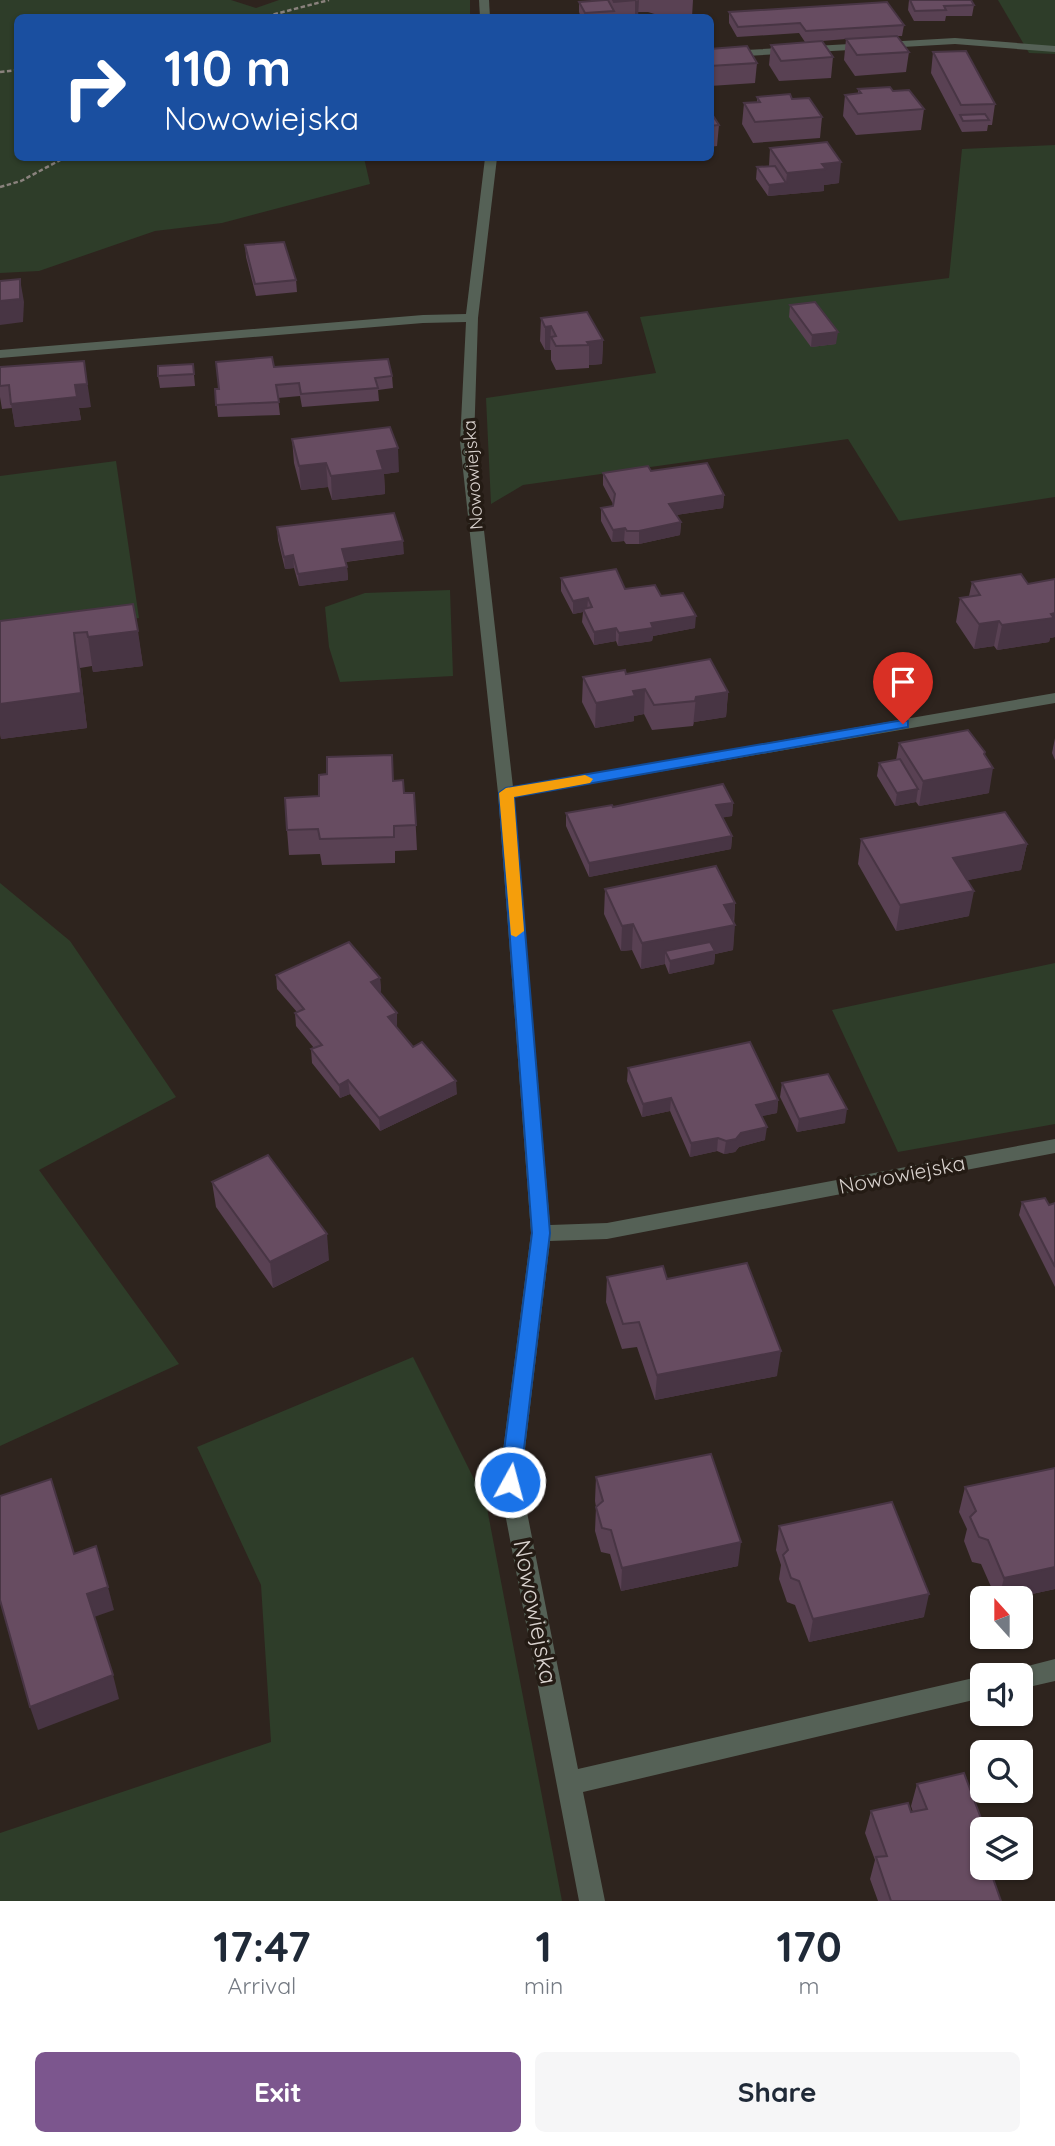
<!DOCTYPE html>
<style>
body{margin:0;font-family:Quicksand,sans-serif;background:#f6f6f7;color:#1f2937;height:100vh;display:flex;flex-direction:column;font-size:26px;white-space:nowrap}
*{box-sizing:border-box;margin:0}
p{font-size:23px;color:#747a83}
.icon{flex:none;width:38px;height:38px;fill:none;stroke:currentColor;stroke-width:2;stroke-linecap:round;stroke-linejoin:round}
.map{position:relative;height:1901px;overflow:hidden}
.side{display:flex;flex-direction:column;background:#fff;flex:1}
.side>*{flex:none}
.hud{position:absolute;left:14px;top:14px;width:700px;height:147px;border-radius:10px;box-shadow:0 2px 5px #0004;background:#1a4fa0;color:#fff;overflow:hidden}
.needle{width:46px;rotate:339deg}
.fabs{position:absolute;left:970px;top:1586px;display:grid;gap:14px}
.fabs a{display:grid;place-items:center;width:63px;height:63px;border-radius:10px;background:#fff;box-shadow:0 2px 5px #0004;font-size:35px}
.pin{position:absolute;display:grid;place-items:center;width:60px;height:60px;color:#fff;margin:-72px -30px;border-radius:50% 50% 50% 0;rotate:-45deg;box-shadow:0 0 7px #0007}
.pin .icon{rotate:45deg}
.me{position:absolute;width:77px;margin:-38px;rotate:7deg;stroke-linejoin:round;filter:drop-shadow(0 0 5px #0008)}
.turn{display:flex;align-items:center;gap:24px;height:147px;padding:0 35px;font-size:32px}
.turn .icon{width:91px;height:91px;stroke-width:2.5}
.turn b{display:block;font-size:49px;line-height:60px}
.eta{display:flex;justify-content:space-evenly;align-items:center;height:119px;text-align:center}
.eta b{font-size:42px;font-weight:700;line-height:49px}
.button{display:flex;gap:14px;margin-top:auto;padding:14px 35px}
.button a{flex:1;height:80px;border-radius:10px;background:#7c568e;color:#fff;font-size:28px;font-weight:700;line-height:80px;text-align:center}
.button a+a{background:#f6f6f7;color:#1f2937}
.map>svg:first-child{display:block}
</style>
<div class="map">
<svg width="1055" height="1901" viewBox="0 0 1055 1901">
<rect width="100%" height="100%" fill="#2e241e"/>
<!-- green -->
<g fill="#2e3d29">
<polygon points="0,0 231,0 256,8 279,0 470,0 470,17 18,18 18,158 364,158 370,184 222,223 155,231 39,271 0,273"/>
<polygon points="998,0 1055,0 1055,54 1029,53"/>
<polygon points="1055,145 1055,497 899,521 848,439 523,485 491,504 486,398 656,373 640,317 949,278 962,149"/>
<polygon points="116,461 139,618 0,636 0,476"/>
<polygon points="450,590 453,676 340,682 329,647 325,607 365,593"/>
<polygon points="0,883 70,941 176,1097 39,1170 179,1364 0,1446"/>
<polygon points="1055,963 1055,1124 898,1152 832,1010"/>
<polygon points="413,1357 486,1503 562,1901 0,1901 0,1833 271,1742 261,1585 197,1447"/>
</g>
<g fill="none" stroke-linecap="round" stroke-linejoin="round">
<!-- path -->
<g stroke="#8a827d" stroke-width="2.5" stroke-dasharray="4.5 2.5" stroke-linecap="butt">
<polyline points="260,18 329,0"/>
<polyline points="0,72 18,70"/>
<polyline points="0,187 21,181 64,158"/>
</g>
<!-- minor -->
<g fill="#556156" fill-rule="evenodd">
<polygon points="479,0 489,0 490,18 480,18"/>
<polygon points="955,38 1055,46 1055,52 955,44 710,58 710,52"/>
<polygon points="485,158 497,158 478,318 474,442 513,787 1055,693 1055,703 514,797 550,1225 607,1223 1055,1139 1055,1153 607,1239 550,1241 521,1482 578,1769 982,1676 982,1698 583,1792 605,1901 579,1901 499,1482 531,1233 498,793 460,442 466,322 423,323 0,358 0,350 423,315 466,314"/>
<polygon points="1055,1659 1055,1681 1020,1689 1020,1675 1010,1675 1012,1670"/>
</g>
</g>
<!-- wall -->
<g fill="#594153">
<polygon points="602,0 693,0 692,17 667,18 648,12 638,12 638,18 581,18 579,12 579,2"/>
<polygon points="909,0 974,5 972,16 946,16 945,21 914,21 908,10"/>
<polygon points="729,12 904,25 902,36 897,36 909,52 906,72 855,76 844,60 846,39 822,41 833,57 831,78 779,81 769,65 771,45 805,42 799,33 737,37 729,23"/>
<polygon points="710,49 757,63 755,83 710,86"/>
<polygon points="933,52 995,104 992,125 988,125 987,131 962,132 931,73"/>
<polygon points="858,89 893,91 924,109 921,130 856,135 843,116 845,95 858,94"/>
<polygon points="757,97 792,99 822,117 820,138 753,143 742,124 744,103 757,102"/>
<polygon points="710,111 719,125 717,146 710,147"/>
<polygon points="770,148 839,183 824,185 824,191 768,196 756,179 757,167 769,166"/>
<polygon points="550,158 596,158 551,161"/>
<polygon points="245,245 296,280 297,292 256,296 246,257"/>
<polygon points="790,305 836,344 811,347 789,317"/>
<polygon points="541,318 603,340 602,364 589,365 589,368 556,370 551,360 551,350 545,350 540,341"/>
<polygon points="193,364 195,386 160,388 158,376"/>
<polygon points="0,367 91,407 79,408 81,420 15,427 12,408 2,409 0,397"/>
<polygon points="274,367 392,376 393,388 378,390 379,401 302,407 300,396 278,398 280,415 218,417 215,389 219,389"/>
<polygon points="292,439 399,472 384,474 385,494 332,500 328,487 301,490 294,463"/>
<polygon points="651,471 724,495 723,508 676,515 681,522 680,535 639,544 626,544 624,541 612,542 601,521 601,508 613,506 613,504 603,485 603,473"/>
<polygon points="277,527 404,554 346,562 347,567 348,580 299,586 294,568 285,569 278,540"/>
<polygon points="561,578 661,596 695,628 653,636 652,641 618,646 616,641 594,645 582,622 583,612 573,614 561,591"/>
<polygon points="1055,579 1055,637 1050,638 1049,642 997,650 994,646 974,649 956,622 960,598 969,596 972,582 1028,584"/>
<polygon points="133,604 143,666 93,672 92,666 80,668 87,728 1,739 0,732 0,621"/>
<polygon points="626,674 728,692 726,717 694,722 693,726 652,730 644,714 634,716 634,721 595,728 582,702 583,677"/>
<polygon points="1055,738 1055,760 1052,753"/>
<polygon points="899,743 985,755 989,793 919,806 916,802 895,806 877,776 879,763 896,760"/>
<polygon points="393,781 404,793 414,793 417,850 395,851 395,863 322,865 320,854 289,855 287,830 319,796"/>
<polygon points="733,803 732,816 723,817 732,836 731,849 589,877 566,826 566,813 613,807"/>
<polygon points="861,839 1027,844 1021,870 967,880 969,916 896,931 858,864"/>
<polygon points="605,889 735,903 733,950 715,954 714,964 669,974 665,964 641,969 632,950 621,951 604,914"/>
<polygon points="276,975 380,978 381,991 380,992 397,1026 396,1027 457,1094 380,1131 350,1094 340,1098 312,1063 311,1049 314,1048 296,1026 295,1013 297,1012 277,989"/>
<polygon points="628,1068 778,1100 777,1113 761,1116 765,1140 739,1147 735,1152 724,1154 717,1151 690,1157 670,1111 642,1117 627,1081"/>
<polygon points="782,1083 845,1123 797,1132 780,1097"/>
<polygon points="212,1182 329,1260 273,1288 216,1207"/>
<polygon points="1022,1202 1049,1205 1055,1203 1055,1287 1019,1215"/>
<polygon points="607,1277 667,1279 777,1376 655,1400 637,1347 622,1349 606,1302"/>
<polygon points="1055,1468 1055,1589 1014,1598 996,1598 981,1564 972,1562 964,1541 967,1529 959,1512 965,1487"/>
<polygon points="596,1477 738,1566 621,1591 610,1554 601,1552 595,1531 596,1507 595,1501"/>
<polygon points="779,1526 924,1617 809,1642 795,1605 787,1602 779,1579 781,1565 776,1550"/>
<polygon points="917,1784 982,1867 996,1867 993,1878 1001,1901 878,1901 870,1879 875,1860 865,1833 871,1811 913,1812 911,1806"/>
</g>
<!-- shaded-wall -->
<g fill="#483544">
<polygon points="639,0 638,18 635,18 635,1"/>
<polygon points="841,162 839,183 824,185 824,191 768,196 769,185 786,183 787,173 822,164"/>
<polygon points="20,279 24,302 23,322 0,325 0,301"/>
<polygon points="551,326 550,350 545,350 545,327"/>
<polygon points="838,332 836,344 811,347 812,335"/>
<polygon points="603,340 602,364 589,365 589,345 587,342"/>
<polygon points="84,361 91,407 79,408 81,420 15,427 11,404 75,385"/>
<polygon points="398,448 399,472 384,474 385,494 332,500 331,476 377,451"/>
<polygon points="326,463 328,487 301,490 299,466"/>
<polygon points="724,495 723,508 669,516 669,504"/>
<polygon points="681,522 680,535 639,544 639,531"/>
<polygon points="625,528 624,541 612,542 613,530"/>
<polygon points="403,541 404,554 343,562 342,549"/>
<polygon points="293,555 294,568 285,569 284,557"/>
<polygon points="347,567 348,580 299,586 298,574"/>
<polygon points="588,598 587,611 583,609 583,612 573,614 573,601"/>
<polygon points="1055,613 1055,637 1050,638 1049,642 997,650 1002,625"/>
<polygon points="696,616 695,628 653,636 652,641 618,646 619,633 651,623"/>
<polygon points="999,621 994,646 974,649 979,624"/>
<polygon points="616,628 616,641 594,645 594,632"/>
<polygon points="138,631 143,666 93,672 88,637"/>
<polygon points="74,633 80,668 87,728 1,739 0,732 0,704"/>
<polygon points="645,689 644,714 634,716 634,721 595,728 596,703 633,691"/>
<polygon points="728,692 726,717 694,722 693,726 696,697"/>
<polygon points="985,752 982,770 993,768 989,793 919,806 923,781 984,754"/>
<polygon points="918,789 916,802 895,806 897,793"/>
<polygon points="733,803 732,816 715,819 716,805"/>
<polygon points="732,836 731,849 589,877 589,863"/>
<polygon points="1027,844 1021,870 948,884 953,858"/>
<polygon points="974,891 969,916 896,931 900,905"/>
<polygon points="735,903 733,925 735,925 733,950 715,954 714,964 669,974 670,961 665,951 665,964 641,969 642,943 724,905"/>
<polygon points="633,924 632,950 621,951 622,926"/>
<polygon points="380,978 381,991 372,995 371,982"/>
<polygon points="397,1013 397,1026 388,1031 388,1017"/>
<polygon points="348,1080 350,1094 340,1098 339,1085"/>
<polygon points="456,1081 457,1094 380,1131 379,1118"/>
<polygon points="671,1098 670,1111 642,1117 643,1104"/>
<polygon points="778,1100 777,1113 754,1118 756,1105"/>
<polygon points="847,1109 845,1123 797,1132 799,1119"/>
<polygon points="767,1127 765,1140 739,1147 735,1152 724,1154 726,1141 741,1133"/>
<polygon points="718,1138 717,1151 690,1157 691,1143"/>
<polygon points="327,1234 329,1260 273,1288 270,1262"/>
<polygon points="781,1351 777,1376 655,1400 657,1375"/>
<polygon points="741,1542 738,1566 621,1591 622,1568"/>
<polygon points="1055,1567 1055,1589 1014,1598 999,1598 1004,1578"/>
<polygon points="108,1587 114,1610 94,1617 87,1594"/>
<polygon points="929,1594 924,1617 809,1642 813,1619"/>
<polygon points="113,1675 119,1699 38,1730 30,1707"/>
<polygon points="987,1867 996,1867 990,1884"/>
</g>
<!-- building -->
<g fill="#674c61" stroke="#483544" stroke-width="2">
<polygon points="605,0 608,0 614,11 585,13 579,2"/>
<polygon points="613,0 636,0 614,2"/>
<polygon points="910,0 971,0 974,5 944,6 946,10 915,11"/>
<polygon points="887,2 904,25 806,31 800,23 738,27 729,12"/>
<polygon points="897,36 909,52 857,55 846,39"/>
<polygon points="822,41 833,57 781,61 771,45"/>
<polygon points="747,46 757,63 710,66 710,49"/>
<polygon points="966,51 995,104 961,105 933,52"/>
<polygon points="890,87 893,91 909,90 924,109 858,114 845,95 861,93 858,89"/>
<polygon points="790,94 792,99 809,98 822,117 755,122 744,103 760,102 757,97"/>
<polygon points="710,111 719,125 710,126"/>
<polygon points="985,114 989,120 963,121 960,115"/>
<polygon points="827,142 841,162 822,164 826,169 787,173 770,148"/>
<polygon points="775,166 786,183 769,185 757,167"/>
<polygon points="284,242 296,280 255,284 245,245"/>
<polygon points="20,279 20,299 0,301 0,281"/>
<polygon points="815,302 838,332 812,335 790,305"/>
<polygon points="587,312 603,340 587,342 589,345 556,346 551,337 556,336 551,326 545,327 541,318"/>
<polygon points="272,357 274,367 388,359 392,376 375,378 378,388 301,394 299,383 276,385 279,402 216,405 215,389 219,389 216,362"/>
<polygon points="84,361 87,384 75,385 77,397 11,404 9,385 0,386 0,367"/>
<polygon points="193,364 194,374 158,376 158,366"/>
<polygon points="390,427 398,448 377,451 383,470 331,476 326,463 299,466 292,439"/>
<polygon points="707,463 724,495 669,504 681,522 639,531 627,531 625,528 613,530 601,508 613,506 615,494 603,473 648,466 651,471"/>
<polygon points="394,513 403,541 342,549 347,567 298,574 293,555 284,557 277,527"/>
<polygon points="616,569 625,589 655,585 661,596 683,593 696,616 651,623 653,628 619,633 616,628 594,632 583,609 592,607 588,598 573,601 561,578"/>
<polygon points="1021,574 1028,584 1055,579 1055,613 1051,614 1054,618 1002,625 999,621 979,624 960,598 980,595 972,582"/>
<polygon points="133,604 138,631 88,637 87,632 74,633 81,693 0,704 0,621"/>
<polygon points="710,659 728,692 696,697 695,701 654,705 645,689 633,691 635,696 596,703 583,677 625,670 626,674"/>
<polygon points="968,730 985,752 984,754 993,768 923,781 899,743"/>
<polygon points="392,755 393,781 403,780 404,793 414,793 416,825 394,826 394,837 320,839 318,829 287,830 285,798 319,796 319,775 327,774 327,757"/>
<polygon points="900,759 918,789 897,793 879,763"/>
<polygon points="723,784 733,803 716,805 732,836 589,863 566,813 612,805 613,807"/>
<polygon points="1005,812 1027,844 953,858 974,891 900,905 861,839"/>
<polygon points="716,866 735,903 724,905 735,925 642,943 633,924 622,926 605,889"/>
<polygon points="349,942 380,978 371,982 397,1013 388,1017 413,1047 422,1042 456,1081 379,1118 348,1080 339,1085 311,1049 322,1045 295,1013 304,1009 276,975"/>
<polygon points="710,942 715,951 670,961 665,951"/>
<polygon points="750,1042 778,1100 756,1105 767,1127 741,1133 736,1139 726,1141 718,1138 691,1143 671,1098 643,1104 628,1068"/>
<polygon points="828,1074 847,1109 799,1119 782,1083"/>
<polygon points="268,1155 327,1234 270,1262 212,1182"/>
<polygon points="1045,1198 1049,1205 1055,1203 1055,1267 1022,1202"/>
<polygon points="747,1263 781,1351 657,1375 639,1322 623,1324 607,1277 663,1266 667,1279"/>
<polygon points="711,1454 741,1542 622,1568 611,1530 602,1528 596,1507 603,1501 596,1477"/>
<polygon points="1055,1468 1055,1567 1004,1578 988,1540 979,1537 970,1517 976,1511 965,1487"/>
<polygon points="51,1479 74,1554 96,1546 108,1587 87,1594 113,1675 30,1707 0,1600 0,1496"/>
<polygon points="892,1502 929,1594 813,1619 799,1581 791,1578 783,1555 788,1550 779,1526"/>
<polygon points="964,1773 985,1829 982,1829 982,1867 989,1867 1001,1901 891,1901 876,1857 887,1856 871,1811 908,1803 911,1812 927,1809 917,1784"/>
</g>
<!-- route -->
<polygon fill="#1a73e8" stroke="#114b97" stroke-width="2" points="903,720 908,721 908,727 514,797 550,1233 520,1482 517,1488 510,1491 503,1488 500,1482 532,1233 499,793 506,788"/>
<!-- slow -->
<polygon fill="#f59e0b" points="585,775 593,779 590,783 514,797 524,931 516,937 511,935 499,793 506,788"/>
<g text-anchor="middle" stroke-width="7" stroke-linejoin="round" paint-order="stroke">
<!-- far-street labels -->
<g font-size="18" fill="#d9d2ce" stroke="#241b14">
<text transform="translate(473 475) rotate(-94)" y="6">Nowowiejska</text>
</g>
<!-- street labels -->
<g font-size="21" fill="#d9d2ce" stroke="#241b14">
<text transform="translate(902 1175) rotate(-11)" y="7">Nowowiejska</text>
</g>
<!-- near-street labels -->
<g font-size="24" fill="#d9d2ce" stroke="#241b14">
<text transform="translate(535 1612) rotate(79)" y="8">Nowowiejska</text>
</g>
</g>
</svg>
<div class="fabs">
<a><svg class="needle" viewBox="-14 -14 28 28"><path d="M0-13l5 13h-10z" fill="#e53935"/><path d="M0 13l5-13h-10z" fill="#747a83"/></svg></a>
<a><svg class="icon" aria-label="sound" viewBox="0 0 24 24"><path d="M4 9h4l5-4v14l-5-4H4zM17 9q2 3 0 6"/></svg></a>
<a><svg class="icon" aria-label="search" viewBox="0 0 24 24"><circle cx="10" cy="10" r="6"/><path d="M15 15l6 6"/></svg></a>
<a><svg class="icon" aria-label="layers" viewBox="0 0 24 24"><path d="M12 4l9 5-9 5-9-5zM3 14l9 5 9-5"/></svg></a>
</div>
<div class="pin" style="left:903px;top:724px;background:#d93025"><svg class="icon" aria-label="arrive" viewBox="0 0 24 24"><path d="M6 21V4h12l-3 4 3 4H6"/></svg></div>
<svg class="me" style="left:510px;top:1482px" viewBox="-20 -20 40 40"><circle r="17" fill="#1a73e8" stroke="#fff" stroke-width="3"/><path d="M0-11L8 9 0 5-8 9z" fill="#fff"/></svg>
<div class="hud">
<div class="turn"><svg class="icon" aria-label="right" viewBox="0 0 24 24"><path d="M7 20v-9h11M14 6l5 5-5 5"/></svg><div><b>110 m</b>Nowowiejska</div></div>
</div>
</div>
<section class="side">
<div class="eta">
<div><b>17:47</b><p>Arrival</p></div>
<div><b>1</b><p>min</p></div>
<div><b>170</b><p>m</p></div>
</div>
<div class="button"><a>Exit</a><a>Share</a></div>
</section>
